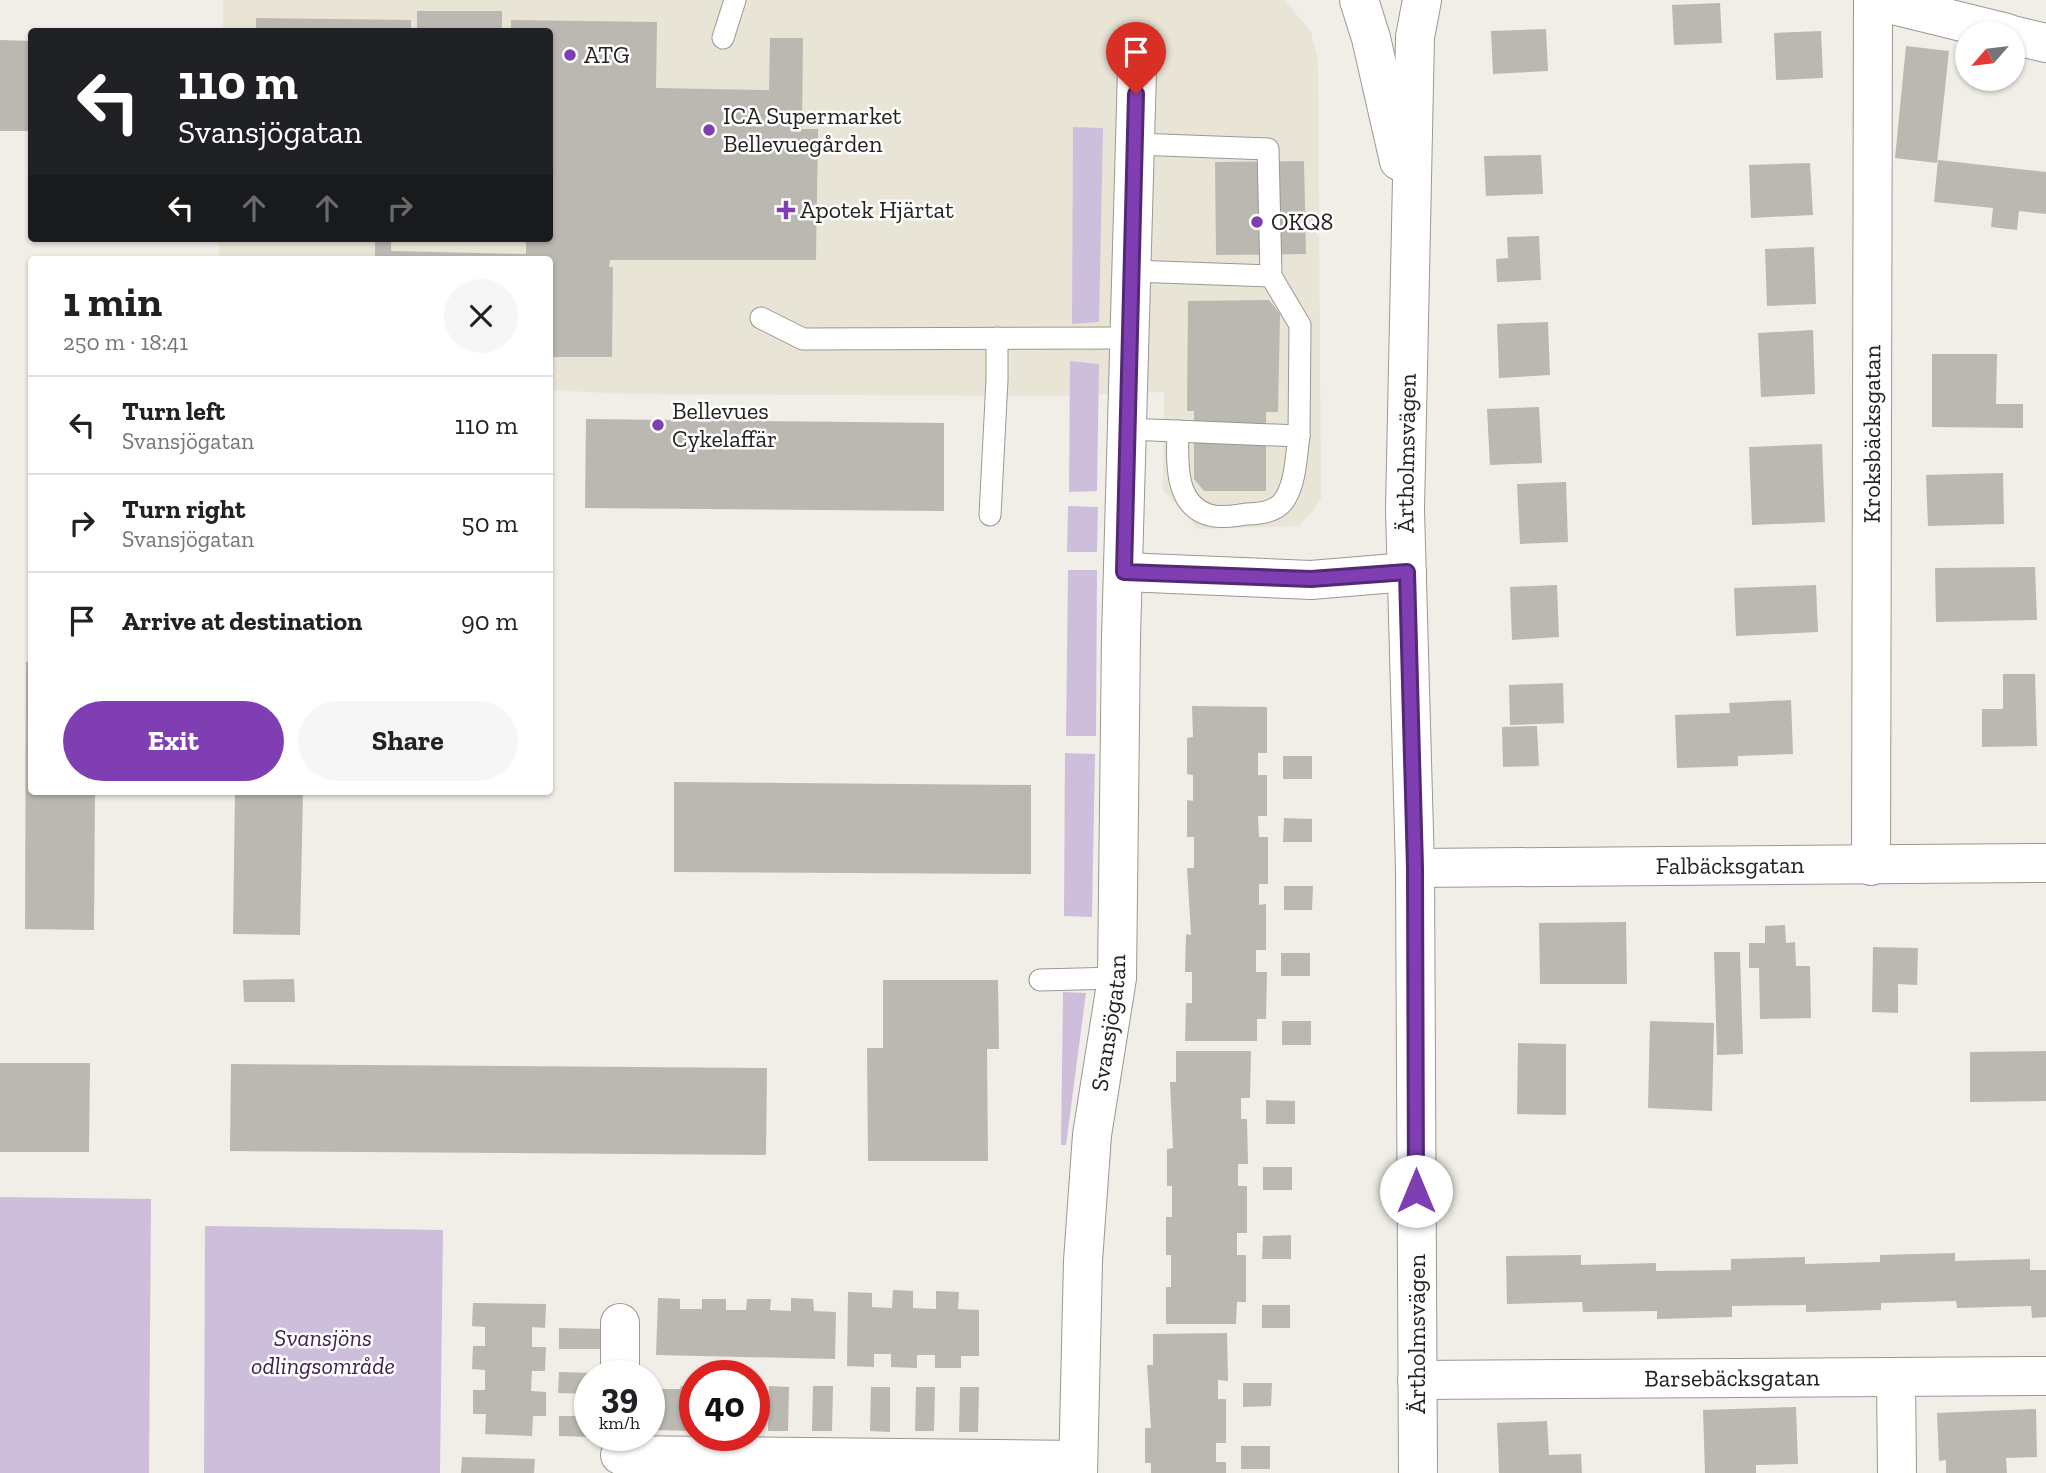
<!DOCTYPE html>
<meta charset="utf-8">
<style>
body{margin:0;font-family:"Zilla Slab",serif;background:#f6f6f6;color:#202124;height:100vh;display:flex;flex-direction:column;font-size:26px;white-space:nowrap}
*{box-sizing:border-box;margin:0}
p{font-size:23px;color:#757577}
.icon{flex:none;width:38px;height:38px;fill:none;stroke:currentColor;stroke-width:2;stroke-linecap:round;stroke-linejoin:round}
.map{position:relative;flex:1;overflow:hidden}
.sheet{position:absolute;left:28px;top:256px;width:525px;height:539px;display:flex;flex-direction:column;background:#fff;border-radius:7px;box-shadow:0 2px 5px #0004}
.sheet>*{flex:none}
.banner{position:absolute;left:28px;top:28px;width:525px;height:214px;border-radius:7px;box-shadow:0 2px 5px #0004;background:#202124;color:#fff;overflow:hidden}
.needle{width:46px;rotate:242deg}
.controls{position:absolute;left:1955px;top:21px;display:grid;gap:14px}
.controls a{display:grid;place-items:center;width:70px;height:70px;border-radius:50%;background:#fff;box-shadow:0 2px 5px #0004;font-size:35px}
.speed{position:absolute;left:574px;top:1360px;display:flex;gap:14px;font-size:35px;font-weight:700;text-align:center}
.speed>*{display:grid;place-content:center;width:91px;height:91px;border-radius:50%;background:#fff;box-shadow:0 2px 5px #0004;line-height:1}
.speed small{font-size:18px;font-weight:400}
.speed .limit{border:10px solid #d22;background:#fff;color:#111}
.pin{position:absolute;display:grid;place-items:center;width:60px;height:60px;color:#fff;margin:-72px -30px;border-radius:50% 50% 50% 0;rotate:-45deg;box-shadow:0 0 7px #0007}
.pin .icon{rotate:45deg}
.me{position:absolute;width:77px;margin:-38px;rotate:0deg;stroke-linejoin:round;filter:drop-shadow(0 0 5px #0008)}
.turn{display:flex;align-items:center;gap:24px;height:147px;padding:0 35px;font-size:32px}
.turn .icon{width:91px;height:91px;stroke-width:2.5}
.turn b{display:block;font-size:49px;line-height:60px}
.lanes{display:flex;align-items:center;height:66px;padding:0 35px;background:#0003;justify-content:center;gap:35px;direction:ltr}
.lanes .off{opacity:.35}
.round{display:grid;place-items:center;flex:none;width:74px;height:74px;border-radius:37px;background:#f6f6f6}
.head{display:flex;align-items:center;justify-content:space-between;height:119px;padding:0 35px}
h1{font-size:42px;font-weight:800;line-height:52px}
.primary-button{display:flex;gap:14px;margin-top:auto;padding:14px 35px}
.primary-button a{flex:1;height:80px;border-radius:42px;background:#803eb3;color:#fff;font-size:28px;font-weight:800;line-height:80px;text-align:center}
.primary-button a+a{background:#f6f6f6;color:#202124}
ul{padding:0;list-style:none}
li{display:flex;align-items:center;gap:21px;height:98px;padding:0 35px;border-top:2px solid #e0e0e0}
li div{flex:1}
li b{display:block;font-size:26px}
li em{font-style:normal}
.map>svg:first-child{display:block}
</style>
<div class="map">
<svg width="2046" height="1473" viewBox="0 0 2046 1473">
<rect width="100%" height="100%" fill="#f0eee7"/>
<!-- built -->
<polygon fill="#e8e4d6" points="223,0 1285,0 1311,32 1318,61 1321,498 1313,511 1299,526 1198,529 1163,490 1164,392 1055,396 627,394 550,390 550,259 219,256 219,238 550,238 550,32 223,31"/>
<!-- green -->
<g fill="#cdbfdc">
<polygon points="1073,127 1103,128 1099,322 1072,324"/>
<polygon points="1070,361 1099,364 1097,491 1069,492"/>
<polygon points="1068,506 1098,507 1097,552 1067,552"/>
<polygon points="1068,570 1097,570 1096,736 1066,736"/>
<polygon points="1065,753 1095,754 1092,917 1064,916"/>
<polygon points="1063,992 1086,993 1066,1145 1061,1145"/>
<polygon points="0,1197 151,1199 149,1473 0,1473"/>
<polygon points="205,1226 443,1230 440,1473 204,1473"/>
</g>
<!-- building -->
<g fill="#bab8b1">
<polygon points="1720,3 1722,43 1674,45 1672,5"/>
<rect x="417" y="11" width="85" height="21"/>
<polygon points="256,18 411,20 411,32 256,32"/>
<polygon points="511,20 657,22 656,88 769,90 770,38 803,38 802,129 818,129 816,260 610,260 609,267 613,267 612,357 550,357 550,259 375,259 375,238 391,238 391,251 526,254 526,238 550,238 550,32 511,32"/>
<polygon points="1546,29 1548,71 1493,74 1491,31"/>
<polygon points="1821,31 1823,78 1776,80 1774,33"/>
<polygon points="0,40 32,41 32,131 0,131"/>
<polygon points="1906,46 1949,51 1937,163 1895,158"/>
<polygon points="1541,155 1543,194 1486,196 1484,156"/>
<polygon points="1938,160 2046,172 2046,214 2019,211 2017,230 1991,227 1993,208 1934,202"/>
<polygon points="1304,161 1306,254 1216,255 1215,162"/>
<polygon points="1810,163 1813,215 1751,218 1749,165"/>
<polygon points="1539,236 1541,280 1497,282 1496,259 1508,258 1507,237"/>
<polygon points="1814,247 1816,304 1767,306 1765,249"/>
<polygon points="1269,300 1280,314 1278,412 1266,412 1266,491 1204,491 1194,479 1194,411 1187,411 1188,301"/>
<polygon points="1548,322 1550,375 1499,378 1497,324"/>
<polygon points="1813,330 1815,394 1761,397 1758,333"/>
<polygon points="1932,354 1997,354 1996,404 2023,404 2023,428 1932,427"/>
<polygon points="1539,407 1542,463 1490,465 1487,409"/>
<polygon points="586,419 944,423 944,511 585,508"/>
<polygon points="1822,444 1825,522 1752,525 1749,447"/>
<polygon points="2003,473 2004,524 1928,526 1926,475"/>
<polygon points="1566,482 1568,542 1520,544 1517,484"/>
<polygon points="2035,567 2037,620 1936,622 1935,568"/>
<polygon points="1557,585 1559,637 1512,640 1510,587"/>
<polygon points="1816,585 1818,632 1736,636 1734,588"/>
<polygon points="26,662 32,662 32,791 95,791 94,930 25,929"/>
<polygon points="2003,674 2035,674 2037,746 1982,747 1982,709 2003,709"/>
<polygon points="1563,683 1564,723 1510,725 1509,685"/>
<polygon points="1791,700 1793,754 1738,756 1738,766 1677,768 1675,715 1730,713 1729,703"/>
<polygon points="1192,706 1267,707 1267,753 1258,753 1258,775 1267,775 1267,816 1258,816 1259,837 1268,837 1268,884 1259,884 1259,905 1266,904 1266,950 1256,950 1256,972 1267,972 1266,1019 1257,1019 1257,1041 1185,1041 1186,1003 1192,1003 1192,972 1185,972 1186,934 1191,935 1187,868 1194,868 1194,837 1187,837 1187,800 1193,801 1193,775 1187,774 1187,738 1193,737"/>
<polygon points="1537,726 1539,766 1503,767 1502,727"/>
<rect x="1283" y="756" width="29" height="23"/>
<polygon points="674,782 1031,785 1031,874 674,872"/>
<polygon points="235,791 303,791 300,935 233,934"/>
<polygon points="1284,818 1312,819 1312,842 1283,842"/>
<polygon points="1284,886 1313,886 1312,910 1284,910"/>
<polygon points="1626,922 1627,984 1540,984 1539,923"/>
<polygon points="1785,925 1786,943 1795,942 1796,966 1810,966 1811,1018 1760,1019 1759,968 1749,968 1749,943 1765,943 1765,926"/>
<polygon points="1873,947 1918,948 1917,985 1898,984 1898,1013 1872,1012"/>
<polygon points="1714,952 1740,952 1743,1054 1717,1055"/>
<rect x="1281" y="953" width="29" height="23"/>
<polygon points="294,979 295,1002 244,1002 243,980"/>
<polygon points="883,980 998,980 999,1049 987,1049 988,1161 868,1161 867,1048 883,1048"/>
<rect x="1282" y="1021" width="29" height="24"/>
<polygon points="1650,1021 1714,1023 1712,1111 1648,1108"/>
<polygon points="1518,1043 1566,1044 1566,1115 1517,1114"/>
<polygon points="1176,1051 1251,1051 1250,1098 1241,1098 1241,1119 1247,1119 1248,1164 1238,1164 1238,1186 1247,1186 1247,1233 1237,1233 1237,1255 1246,1255 1246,1302 1237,1302 1236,1324 1166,1324 1166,1287 1171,1287 1171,1255 1166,1255 1166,1217 1172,1217 1172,1186 1167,1186 1167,1149 1173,1148 1170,1082 1176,1082"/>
<polygon points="2046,1051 2046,1101 1970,1102 1970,1052"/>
<polygon points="0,1063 90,1063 89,1152 0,1152"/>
<polygon points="231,1064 767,1068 766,1155 230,1151"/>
<polygon points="1266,1100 1295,1101 1295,1124 1266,1124"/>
<rect x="1263" y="1167" width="29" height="23"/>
<polygon points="1291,1235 1291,1259 1262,1259 1263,1236"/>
<polygon points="1955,1253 1955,1261 2030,1259 2030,1270 2046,1270 2046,1317 2032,1318 2031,1306 1957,1308 1956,1301 1881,1303 1881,1310 1806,1312 1806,1305 1732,1306 1732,1317 1657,1319 1657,1311 1583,1312 1582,1302 1507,1304 1506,1256 1581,1255 1581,1265 1656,1263 1656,1271 1731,1270 1731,1259 1805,1257 1805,1264 1880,1262 1880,1255"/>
<polygon points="893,1290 913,1291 913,1308 936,1309 936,1291 959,1292 958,1309 979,1310 979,1356 961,1356 961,1368 935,1368 935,1355 917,1355 917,1368 891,1367 891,1354 874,1354 874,1367 847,1366 848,1292 872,1293 872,1307 892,1308"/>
<polygon points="658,1298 680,1299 680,1309 702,1309 702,1299 726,1299 726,1310 746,1310 747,1299 771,1299 770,1310 791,1311 791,1298 813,1299 814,1311 836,1312 835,1359 656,1355"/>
<polygon points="473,1303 546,1304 545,1328 532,1327 532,1347 546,1347 545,1371 532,1371 531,1391 546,1392 546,1416 533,1416 532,1436 485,1434 486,1414 473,1414 473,1390 485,1390 485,1370 472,1369 473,1346 485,1346 485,1327 472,1326"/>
<rect x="1262" y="1305" width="28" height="23"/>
<polygon points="559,1328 605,1329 605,1349 559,1349"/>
<polygon points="1227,1333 1228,1381 1218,1380 1218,1399 1226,1399 1226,1443 1216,1443 1216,1462 1226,1462 1226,1473 1151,1473 1151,1463 1145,1463 1145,1428 1151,1428 1147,1365 1153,1365 1153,1334"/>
<polygon points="559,1372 596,1373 596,1376 590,1376 590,1394 558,1393"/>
<polygon points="1243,1383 1272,1383 1271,1406 1243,1407"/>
<polygon points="681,1386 695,1386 695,1431 656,1430 657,1389 680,1389"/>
<polygon points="769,1386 789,1387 788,1431 768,1431"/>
<polygon points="813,1386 833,1386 832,1431 812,1431"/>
<polygon points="871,1387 890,1387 890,1432 870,1431"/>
<polygon points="916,1387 935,1387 934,1431 915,1431"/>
<polygon points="960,1387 979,1387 978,1432 959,1432"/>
<polygon points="1796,1407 1798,1464 1756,1465 1756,1473 1705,1473 1703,1410"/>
<polygon points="2036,1409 2037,1457 2006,1458 2007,1473 1946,1473 1946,1460 1939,1461 1937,1413"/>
<polygon points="559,1416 590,1416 590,1437 559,1436"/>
<polygon points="1547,1421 1549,1455 1581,1454 1582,1473 1499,1473 1497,1423"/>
<rect x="1241" y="1446" width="29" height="23"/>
<polygon points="462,1457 535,1459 534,1473 461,1473"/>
</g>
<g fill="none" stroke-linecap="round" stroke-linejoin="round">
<defs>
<g id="service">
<polyline points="723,38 735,0"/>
<polyline points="1132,271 1271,276 1268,149 1135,144"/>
<polyline points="761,318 803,339 1130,338"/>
<polyline points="1127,429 1299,436 1300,325 1271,276"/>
<path d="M 1178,431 C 1177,462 1174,509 1214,516 C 1224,518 1237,515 1247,514 C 1260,514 1277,512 1285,499 C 1296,481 1296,456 1299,436"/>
<polyline points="990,515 997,380 997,338"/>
<polyline points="1040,980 1117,978"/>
</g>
<g id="minor">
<polyline points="2012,35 2046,43"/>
<polyline points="1124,572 1311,580 1407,572"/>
<path id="s1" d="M 1871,866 L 1873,0 L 2007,33"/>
<path id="s2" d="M 1415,868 L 2046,863"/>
<polyline points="620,1323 620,1376"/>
<polyline points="1896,1378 1897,1473"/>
<path id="s3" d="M 1417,1380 L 2046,1376"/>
<polyline points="620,1455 1078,1460"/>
<path id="s4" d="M 1078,1473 L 1083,1261 L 1092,1135 L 1117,978 L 1121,637 L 1137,70"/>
</g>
<g id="tertiary">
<polyline points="1359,0 1371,38 1399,161"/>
<path id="s5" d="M 1418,1473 L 1415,868 L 1405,510 L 1415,37 L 1422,0"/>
</g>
</defs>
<!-- service casing -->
<use href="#service" stroke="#9a9891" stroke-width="23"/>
<!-- minor casing -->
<use href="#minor" stroke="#9a9891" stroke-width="40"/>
<!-- tertiary casing -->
<use href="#tertiary" stroke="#9a9891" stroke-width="40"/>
<!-- service -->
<use href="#service" stroke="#fff" stroke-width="21"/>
<!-- minor -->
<use href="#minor" stroke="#fff" stroke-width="38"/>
<!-- tertiary -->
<use href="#tertiary" stroke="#fff" stroke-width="38"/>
</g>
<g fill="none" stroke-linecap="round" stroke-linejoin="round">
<defs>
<polyline id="route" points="1136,94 1124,572 1311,579 1407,572 1415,868 1416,1191"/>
</defs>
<!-- route casing -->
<use href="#route" stroke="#532874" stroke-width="18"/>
<!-- route -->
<use href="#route" stroke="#803eb3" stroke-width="12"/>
</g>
<!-- markers -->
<g fill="#803eb3" stroke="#fff" stroke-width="2.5">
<circle cx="570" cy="55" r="7"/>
<circle cx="709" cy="130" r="7"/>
<path d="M782.5 199.5h7v7h7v7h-7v7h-7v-7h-7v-7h7z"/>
<circle cx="1257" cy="222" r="7"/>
<circle cx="658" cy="425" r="7"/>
</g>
<g text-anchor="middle" stroke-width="5" stroke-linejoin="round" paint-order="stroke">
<!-- poi labels -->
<g font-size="24" fill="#232220" stroke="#fff" text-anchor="start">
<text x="584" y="63">ATG</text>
<text x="723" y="124">ICA Supermarket<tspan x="723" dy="28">Bellevuegården</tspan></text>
<text x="800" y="218">Apotek Hjärtat</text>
<text x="1271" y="230">OKQ8</text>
<text x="672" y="419">Bellevues<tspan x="672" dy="28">Cykelaffär</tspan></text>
</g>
<!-- street labels -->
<g font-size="24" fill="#232220" stroke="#fff">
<text dy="8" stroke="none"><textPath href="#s1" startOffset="432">Kroksbäcksgatan</textPath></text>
<text dy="8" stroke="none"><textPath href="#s5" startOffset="1020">Ärtholmsvägen</textPath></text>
<text dy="8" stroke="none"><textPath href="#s2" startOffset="315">Falbäcksgatan</textPath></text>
<text dy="8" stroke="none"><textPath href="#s4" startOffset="452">Svansjögatan</textPath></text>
<text transform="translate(1417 1334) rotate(-90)" y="8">Ärtholmsvägen</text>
<text dy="8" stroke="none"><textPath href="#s3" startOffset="315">Barsebäcksgatan</textPath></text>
</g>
<!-- park labels -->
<g font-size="24" font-style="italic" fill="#3e2256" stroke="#fff">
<text x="323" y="1346">Svansjöns<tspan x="323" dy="28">odlingsområde</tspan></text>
</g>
</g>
</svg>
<div class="controls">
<a><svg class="needle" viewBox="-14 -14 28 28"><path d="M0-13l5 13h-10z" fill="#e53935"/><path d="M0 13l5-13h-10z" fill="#757577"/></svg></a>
</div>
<div class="speed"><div>39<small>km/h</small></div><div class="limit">40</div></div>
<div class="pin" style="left:1136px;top:94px;background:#d93025"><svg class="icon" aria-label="arrive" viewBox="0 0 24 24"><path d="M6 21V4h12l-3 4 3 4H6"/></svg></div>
<svg class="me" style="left:1416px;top:1191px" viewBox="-20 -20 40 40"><circle r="19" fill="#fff"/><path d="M0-13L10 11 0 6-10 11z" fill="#803eb3"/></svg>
<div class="banner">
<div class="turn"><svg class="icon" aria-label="left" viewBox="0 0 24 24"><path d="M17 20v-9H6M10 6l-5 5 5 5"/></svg><div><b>110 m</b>Svansjögatan</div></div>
<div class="lanes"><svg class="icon" aria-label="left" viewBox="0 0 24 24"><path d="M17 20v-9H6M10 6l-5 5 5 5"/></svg><svg class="icon off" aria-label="ahead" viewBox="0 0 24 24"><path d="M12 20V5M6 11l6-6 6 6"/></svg><svg class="icon off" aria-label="ahead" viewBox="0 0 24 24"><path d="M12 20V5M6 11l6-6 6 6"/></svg><svg class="icon off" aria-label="right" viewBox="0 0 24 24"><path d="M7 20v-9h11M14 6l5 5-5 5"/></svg></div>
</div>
<section class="sheet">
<div class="head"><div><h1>1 min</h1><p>250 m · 18:41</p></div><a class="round"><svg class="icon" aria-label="close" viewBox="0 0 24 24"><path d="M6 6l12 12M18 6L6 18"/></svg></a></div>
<ul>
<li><svg class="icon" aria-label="left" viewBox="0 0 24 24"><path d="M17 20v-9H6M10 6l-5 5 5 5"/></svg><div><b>Turn left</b><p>Svansjögatan</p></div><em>110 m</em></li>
<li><svg class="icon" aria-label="right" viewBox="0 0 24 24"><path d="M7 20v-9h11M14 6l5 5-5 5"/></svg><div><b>Turn right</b><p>Svansjögatan</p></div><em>50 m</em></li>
<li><svg class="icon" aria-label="arrive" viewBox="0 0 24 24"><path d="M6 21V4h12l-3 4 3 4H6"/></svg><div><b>Arrive at destination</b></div><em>90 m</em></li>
</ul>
<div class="primary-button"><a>Exit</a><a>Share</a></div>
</section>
</div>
